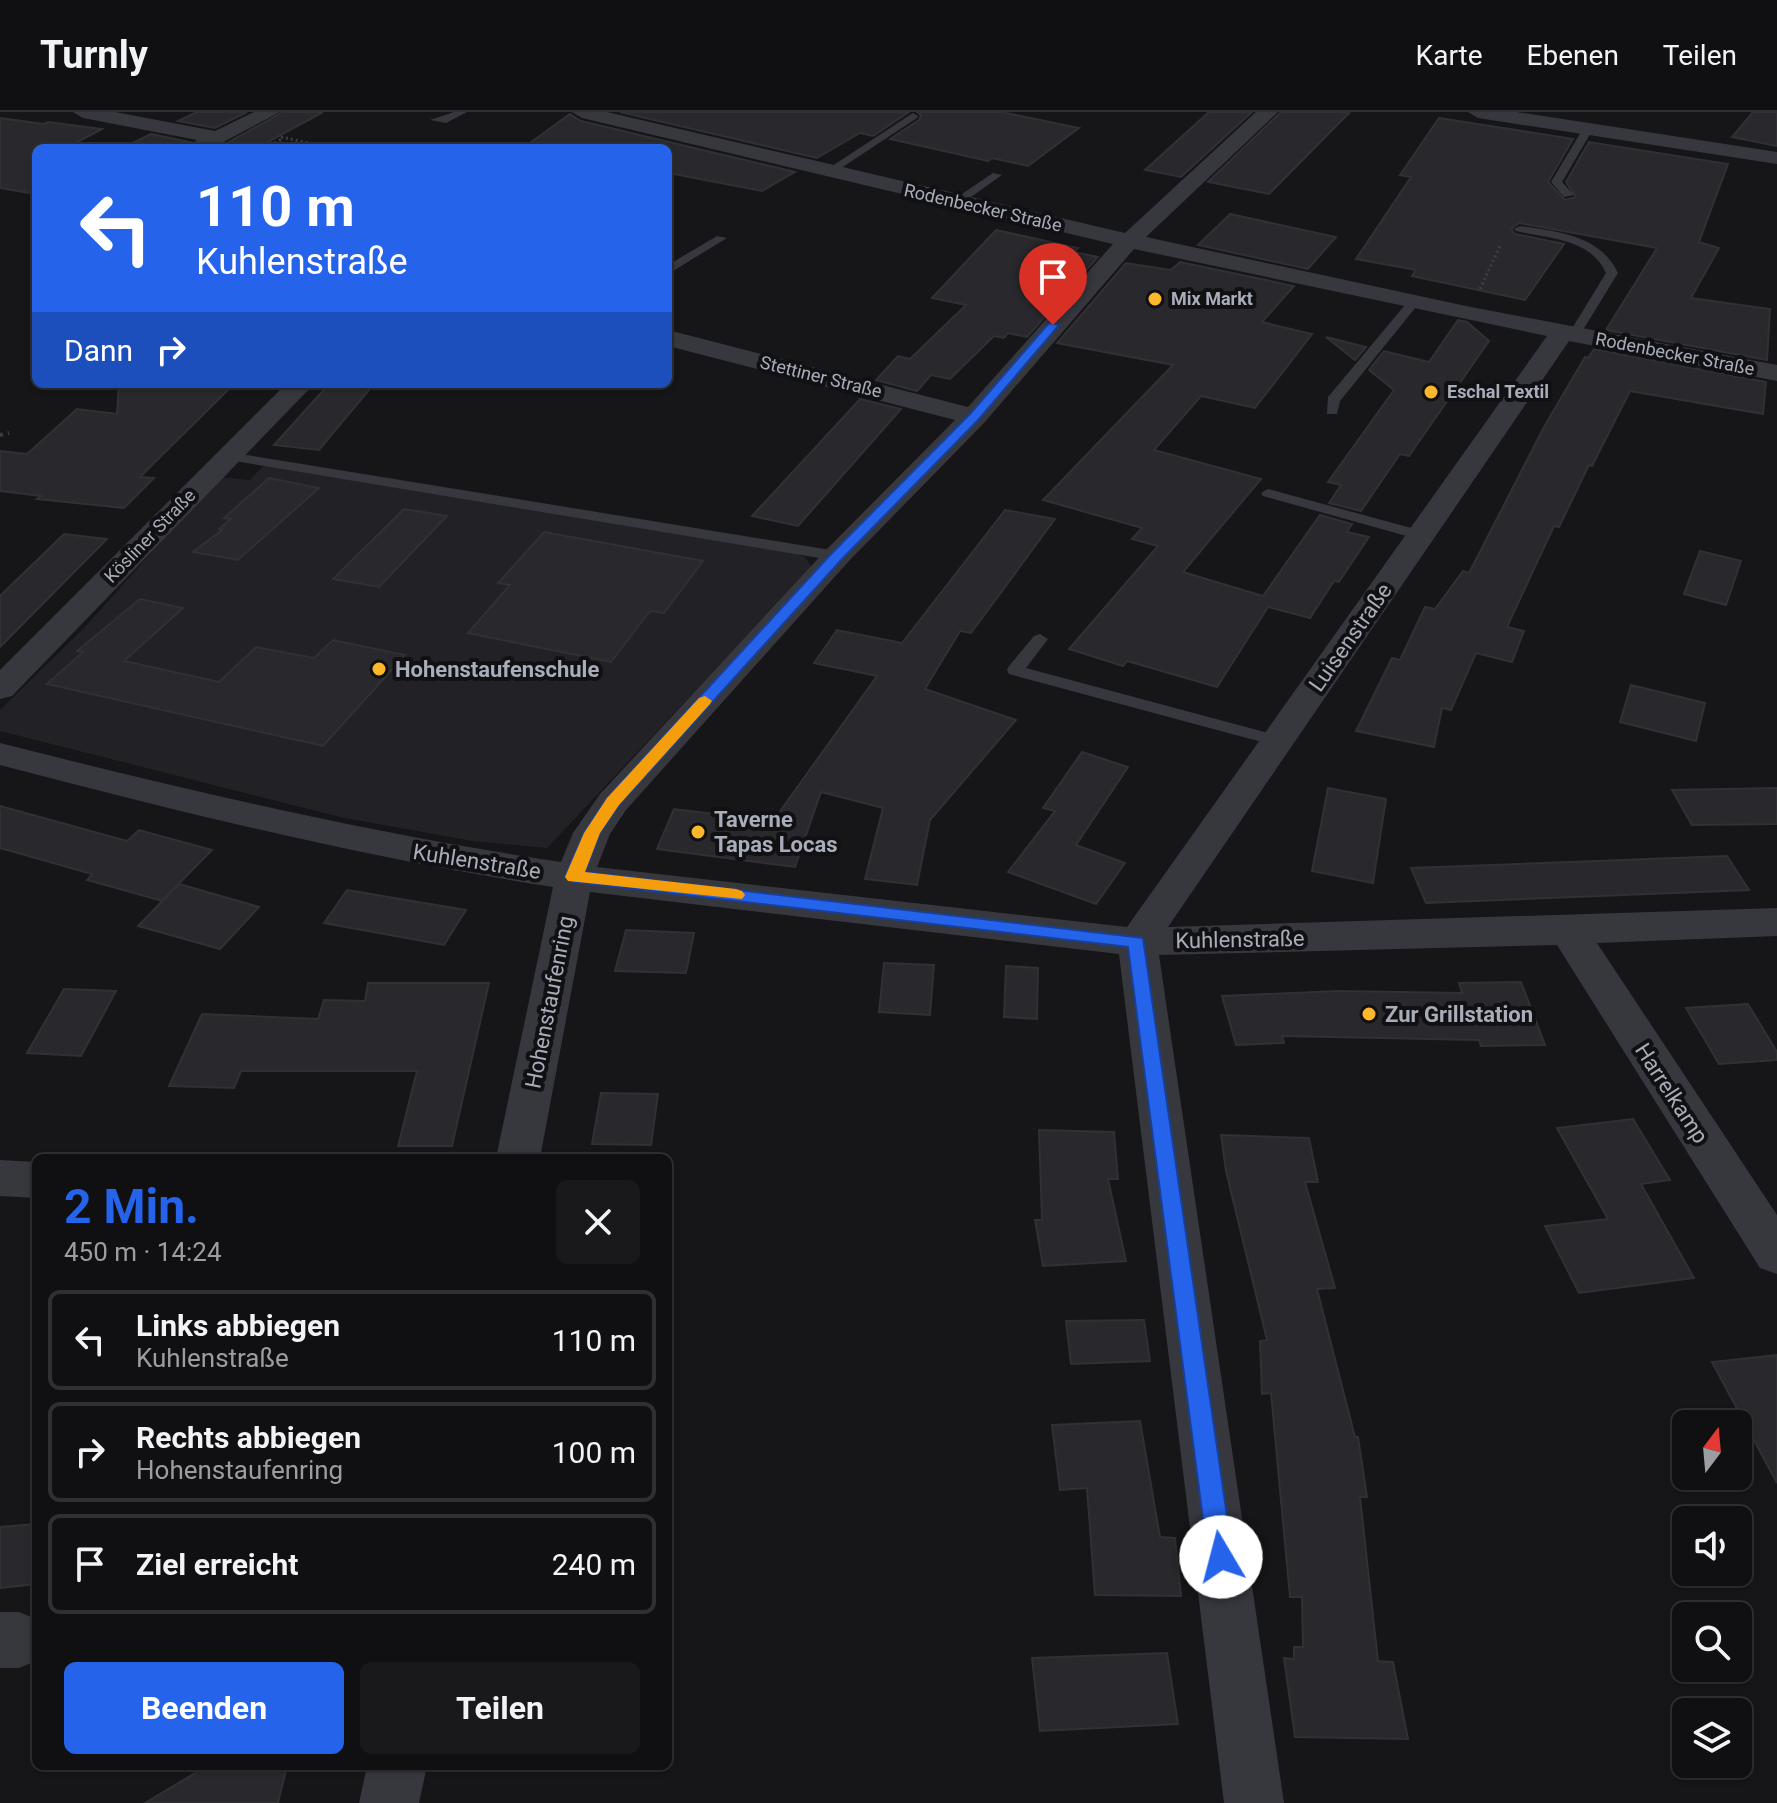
<!DOCTYPE html>
<html lang="de">
<meta charset="utf-8">
<style>
body{margin:0;font-family:Roboto,sans-serif;background:#19191c;color:#f1f3f6;height:100vh;display:flex;flex-direction:column;font-size:30px;white-space:nowrap}
*{box-sizing:border-box;margin:0}
p{font-size:26px;color:#9c9da0}
.icon{flex:none;width:44px;height:44px;fill:none;stroke:currentColor;stroke-width:2;stroke-linecap:round;stroke-linejoin:round}
.map{position:relative;flex:1;overflow:hidden}
.side{position:absolute;left:32px;top:1042px;width:640px;height:616px;display:flex;flex-direction:column;background:#101013;border-radius:12px;box-shadow:0 2px 6px #0004,0 0 0 2px #303033}
.side>*{flex:none}
.top-card{position:absolute;left:32px;top:32px;width:640px;height:244px;border-radius:12px;box-shadow:0 2px 6px #0004,0 0 0 2px #303033;background:#2563eb;color:#fff;overflow:hidden}
.needle{width:52px;rotate:16deg}
.controls{position:absolute;left:1672px;top:1298px;display:grid;gap:16px}
.controls a{display:grid;place-items:center;width:80px;height:80px;border-radius:12px;background:#101013;box-shadow:0 2px 6px #0004,0 0 0 2px #303033;font-size:40px}
.pin{position:absolute;display:grid;place-items:center;width:68px;height:68px;color:#fff;margin:-82px -34px;border-radius:50% 50% 50% 0;rotate:-45deg;box-shadow:0 0 8px #0007}
.pin .icon{rotate:45deg}
.me{position:absolute;width:88px;margin:-44px;rotate:352deg;stroke-linejoin:round;filter:drop-shadow(0 0 6px #0008)}
.turn{display:flex;align-items:center;gap:28px;height:168px;padding:0 32px;font-size:36px}
.turn .icon{width:104px;height:104px;stroke-width:2.5}
.turn b{display:block;font-size:56px;line-height:68px}
.then{display:flex;align-items:center;height:76px;padding:0 32px;background:#0003;gap:16px;font-size:30px}
.round{display:grid;place-items:center;flex:none;width:84px;height:84px;border-radius:12px;background:#19191c}
.head{display:flex;align-items:center;justify-content:space-between;height:136px;padding:0 32px}
h1{font-size:48px;font-weight:700;line-height:60px;color:#2563eb}
.action{display:flex;gap:16px;margin-top:auto;padding:16px 32px}
.action a{flex:1;height:92px;border-radius:12px;background:#2563eb;color:#fff;font-size:32px;font-weight:700;line-height:92px;text-align:center}
.action a+a{background:#19191c;color:#f1f3f6}
ul{padding:0;list-style:none}
li{display:flex;align-items:center;gap:24px;height:100px;margin:0 16px 12px;padding:0 16px;border:4px solid #303033;border-radius:12px}
li div{flex:1}
li b{display:block;font-size:30px}
li em{font-style:normal}
header{display:flex;align-items:center;gap:48px;box-sizing:border-box;height:112px;padding:0 40px;background:#101013;border-bottom:2px solid #303033}
header strong{font-size:38px}
nav{display:flex;gap:44px;margin-inline-start:auto;font-size:28px}
.map>svg:first-child{display:block}
</style>
<header>
<strong>Turnly</strong>
<nav><a>Karte</a><a>Ebenen</a><a>Teilen</a></nav>
</header>
<div class="map">
<svg width="1777" height="1691" viewBox="0 0 1777 1691">
<rect width="100%" height="100%" fill="#161619"/>
<!-- built -->
<polygon fill="#222226" points="265,352 787,438 805,445 812,455 547,736 473,729 344,706 0,619 0,598 85,515 219,365 250,368"/>
<!-- building -->
<g fill="#29292d" stroke="#303035" stroke-width="2">
<polygon points="197,0 247,0 215,16 178,9"/>
<polygon points="283,0 323,0 257,36 218,36"/>
<polygon points="620,0 909,0 873,24 860,21 817,46"/>
<polygon points="917,0 1001,0 1079,16 1028,54 992,46 988,49 890,27 919,8 921,3"/>
<polygon points="1209,0 1252,0 1181,65 1145,58"/>
<polygon points="1281,0 1350,0 1269,82 1208,70"/>
<polygon points="1753,0 1777,0 1777,34 1732,25"/>
<polygon points="570,2 581,9 795,60 762,79 668,61 668,36 523,36"/>
<polygon points="0,6 44,12 48,10 102,17 66,36 36,36 36,82 0,76"/>
<polygon points="1439,6 1573,27 1548,70 1565,88 1576,85 1566,70 1589,30 1728,52 1699,130 1719,136 1691,186 1770,197 1767,248 1606,218 1657,136 1519,111 1511,117 1515,122 1564,132 1525,188 1412,164 1416,158 1356,147 1411,65 1400,63"/>
<polygon points="151,22 190,30 183,36 122,36"/>
<polygon points="1230,102 1336,125 1308,157 1198,133"/>
<polygon points="996,118 1078,136 1074,140 1098,145 1027,225 1008,221 1004,226 994,224 950,267 931,263 917,279 876,268 898,244 910,247 966,193 932,186"/>
<polygon points="1180,150 1294,174 1262,210 1312,222 1255,296 1201,284 1154,338 1261,367 1183,460 1263,484 1320,403 1352,412 1347,420 1369,425 1339,470 1334,469 1310,506 1268,495 1217,575 1127,549 1123,554 1069,537 1158,434 1132,427 1142,416 1043,388 1173,253 1057,231 1126,151 1171,158"/>
<polygon points="1458,208 1467,210 1489,229 1409,344 1400,342 1361,399 1329,391 1341,373 1328,370 1394,278 1369,258 1384,239 1429,250"/>
<polygon points="1326,225 1366,235 1355,248"/>
<polygon points="1594,237 1766,270 1763,302 1630,279 1592,354 1589,353 1559,415 1554,414 1507,515 1524,519 1512,550 1476,541 1451,598 1442,596 1434,635 1356,619 1392,546 1400,548 1425,495 1435,497 1463,459 1469,461 1544,315 1585,245 1588,246"/>
<polygon points="119,272 234,272 140,365 154,366 124,396 37,387 41,384 0,379 0,339 27,342 77,297 117,302"/>
<polygon points="329,272 374,272 319,338 274,333"/>
<polygon points="860,287 901,297 798,414 752,404"/>
<polygon points="269,366 319,376 238,448 193,440 222,418 219,417 231,407 224,406"/>
<polygon points="404,397 447,404 379,475 333,467"/>
<polygon points="1005,398 1055,407 971,521 960,519 925,577 1016,608 930,708 917,773 865,767 883,696 821,680 795,755 657,737 674,697 773,709 877,564 814,551 837,518 902,531"/>
<polygon points="544,420 703,449 664,501 650,499 611,550 468,521 510,473 498,471"/>
<polygon points="64,422 107,427 0,535 0,484"/>
<polygon points="1700,439 1741,449 1726,493 1684,482"/>
<polygon points="140,487 183,496 124,549 219,570 256,535 314,546 333,528 405,543 323,634 47,572 83,540 77,539"/>
<polygon points="1631,573 1705,591 1696,629 1620,610"/>
<polygon points="1082,640 1128,655 1076,733 1125,751 1096,792 1008,760 1055,699 1043,696"/>
<polygon points="1328,676 1386,687 1373,771 1312,759"/>
<polygon points="1777,676 1777,712 1692,713 1672,678"/>
<polygon points="0,694 127,729 139,718 212,738 162,789 87,768 92,762 0,736"/>
<polygon points="1727,744 1749,778 1426,791 1411,756"/>
<polygon points="179,772 259,795 220,837 138,814"/>
<polygon points="347,778 466,798 444,833 324,811"/>
<polygon points="626,818 694,821 686,861 615,859"/>
<polygon points="884,851 934,853 930,903 879,900"/>
<polygon points="1006,854 1038,856 1037,907 1004,905"/>
<polygon points="1521,870 1545,933 1481,934 1479,928 1282,924 1284,931 1236,933 1222,884 1338,879 1462,881 1459,871"/>
<polygon points="368,871 489,871 452,1034 398,1034 417,959 241,959 234,976 169,974 202,902 318,907 324,888 365,889"/>
<polygon points="64,877 116,879 81,944 27,941"/>
<polygon points="1748,892 1777,940 1777,948 1719,952 1686,896"/>
<polygon points="601,981 658,982 651,1033 592,1032"/>
<polygon points="1633,1007 1670,1068 1641,1072 1694,1166 1579,1181 1545,1114 1608,1107 1557,1016"/>
<polygon points="1039,1018 1114,1020 1118,1067 1108,1067 1126,1149 1043,1154 1035,1108 1042,1108"/>
<polygon points="1221,1023 1309,1026 1318,1070 1305,1070 1335,1176 1317,1177 1355,1325 1358,1325 1367,1385 1360,1385 1378,1549 1393,1550 1408,1627 1295,1625 1284,1546 1294,1547 1294,1535 1303,1535 1302,1485 1290,1485 1271,1281 1262,1282 1260,1229 1267,1228 1226,1059"/>
<polygon points="1144,1208 1150,1249 1071,1252 1066,1209"/>
<polygon points="1777,1243 1777,1371 1712,1250"/>
<polygon points="1140,1309 1160,1425 1175,1426 1181,1484 1095,1483 1087,1376 1060,1378 1052,1313"/>
<polygon points="36,1412 36,1472 0,1476 0,1415"/>
<polygon points="1167,1541 1178,1612 1040,1619 1032,1546"/>
<polygon points="207,1654 287,1654 278,1691 145,1691"/>
</g>
<g fill="none" stroke-linecap="round" stroke-linejoin="round">
<!-- path-far1 -->
<g stroke="#3d3f45" stroke-width="3" stroke-dasharray="2 3" stroke-linecap="butt">
<polyline points="281,25 332,36"/>
<polyline points="266,36 282,27"/>
<polyline points="1480,177 1501,132"/>
</g>
<!-- path -->
<polyline stroke="#3d3f45" stroke-width="4" stroke-dasharray="3 5" stroke-linecap="butt" points="0,323 9,321"/>
<!-- lane -->
<g fill="#37383e" fill-rule="evenodd">
<polygon points="454,0 467,0 446,11 430,8"/>
<polygon points="913,1 918,4 917,6 832,62 823,60"/>
<polygon points="1584,15 1593,17 1562,70 1574,83 1564,85 1551,70"/>
<polygon points="993,61 1002,63 961,92 953,92 953,88"/>
<path d="M 1520,114 C 1558,120 1600,123 1618,161 L 1578,226 L 1568,223 L 1606,161 C 1590,126 1549,127 1516,119 L 1514,117 Z"/>
<polygon points="717,124 727,126 668,162 668,153"/>
<polygon points="1410,187 1420,190 1340,289 1337,302 1327,302 1328,285"/>
<polygon points="228,340 837,439 845,444 837,449 223,347 223,341"/>
<polygon points="1268,377 1426,420 1429,423 1421,428 1263,384 1261,381"/>
<polygon points="1040,522 1048,527 1026,556 1283,625 1286,629 1277,634 1009,562 1007,558 1009,554 1034,524"/>
</g>
<!-- street -->
<g fill="#37383e" fill-rule="evenodd">
<polygon points="73,0 115,0 215,19 254,0 280,0 212,36 186,36 197,28 83,6"/>
<path d="M 572,0 L 607,0 L 1125,121 L 1256,0 L 1278,0 L 1146,125 L 1466,194 L 1777,253 L 1777,269 L 1569,229 L 1168,815 L 1777,796 L 1777,824 L 1597,831 L 1777,1103 L 1777,1162 L 1760,1156 L 1557,833 L 1159,843 L 1284,1691 L 1224,1691 L 1119,842 L 590,780 L 540,1046 L 496,1046 L 553,775 C 367,746 182,701 0,653 L 0,631 C 185,678 372,722 561,750 L 573,721 L 600,682 L 826,438 L 955,308 L 668,234 L 668,218 L 968,295 L 1113,132 L 582,6 ZM 1134,137 L 1547,224 L 1127,815 L 597,755 L 610,722 L 626,698 L 848,450 L 984,311 Z"/>
<polygon points="1468,0 1517,0 1777,40 1777,52 1478,6"/>
<polygon points="286,272 314,272 12,584 0,587 0,558"/>
<polygon points="0,1048 36,1050 36,1086 0,1084"/>
<polygon points="0,1500 19,1500 36,1507 36,1549 19,1556 0,1556"/>
<polygon points="367,1654 427,1654 419,1691 359,1691"/>
</g>
</g>
<!-- route -->
<polygon fill="#2563eb" stroke="#184099" stroke-width="2" points="1049,211 1059,213 979,307 842,447 619,693 600,721 585,760 1143,826 1233,1445 1230,1453 1221,1457 1212,1453 1208,1445 1128,835 574,770 565,765 584,721 607,686 832,441 970,302"/>
<!-- slow -->
<polygon fill="#f59e0b" points="705,584 712,589 710,592 619,693 600,721 585,760 736,777 742,779 745,783 742,787 568,769 565,765 584,721 607,686 699,586"/>
<!-- markers -->
<g fill="#fdb72a" stroke="#111114" stroke-width="3">
<circle cx="1155" cy="187" r="8"/>
<circle cx="1431" cy="280" r="8"/>
<circle cx="379" cy="557" r="8"/>
<circle cx="698" cy="720" r="8"/>
<circle cx="1369" cy="902" r="8"/>
</g>
<g text-anchor="middle" stroke-width="8" stroke-linejoin="round" paint-order="stroke">
<!-- far-street labels -->
<g font-size="18" fill="#a8adb9" stroke="#111114">
<text transform="translate(983 96) rotate(13)" y="6">Rodenbecker Straße</text>
<text transform="translate(1675 242) rotate(11)" y="6">Rodenbecker Straße</text>
<text transform="translate(821 265) rotate(14)" y="6">Stettiner Straße</text>
<text transform="translate(150 424) rotate(-46)" y="6">Kösliner Straße</text>
</g>
<!-- far-poi labels -->
<g font-size="18" font-weight="bold" fill="#a8adb9" stroke="#111114" text-anchor="start">
<text x="1171" y="193">Mix Markt</text>
<text x="1447" y="286">Eschal Textil</text>
</g>
<!-- street labels -->
<g font-size="22" fill="#a8adb9" stroke="#111114">
<text transform="translate(1350 525) rotate(-55)" y="8">Luisenstraße</text>
<text transform="translate(477 749) rotate(9)" y="8">Kuhlenstraße</text>
<text transform="translate(1240 827) rotate(-1)" y="8">Kuhlenstraße</text>
<text transform="translate(549 890) rotate(-79)" y="8">Hohenstaufenring</text>
<text transform="translate(1672 981) rotate(57)" y="8">Harrelkamp</text>
</g>
<!-- poi labels -->
<g font-size="22" font-weight="bold" fill="#a8adb9" stroke="#111114" text-anchor="start">
<text x="395" y="565">Hohenstaufenschule</text>
<text x="714" y="715">Taverne<tspan x="714" dy="25">Tapas Locas</tspan></text>
<text x="1385" y="910">Zur Grillstation</text>
</g>
</g>
</svg>
<div class="controls">
<a><svg class="needle" viewBox="-14 -14 28 28"><path d="M0-13l5 13h-10z" fill="#e53935"/><path d="M0 13l5-13h-10z" fill="#9c9da0"/></svg></a>
<a><svg class="icon" aria-label="sound" viewBox="0 0 24 24"><path d="M4 9h4l5-4v14l-5-4H4zM17 9q2 3 0 6"/></svg></a>
<a><svg class="icon" aria-label="search" viewBox="0 0 24 24"><circle cx="10" cy="10" r="6"/><path d="M15 15l6 6"/></svg></a>
<a><svg class="icon" aria-label="layers" viewBox="0 0 24 24"><path d="M12 4l9 5-9 5-9-5zM3 14l9 5 9-5"/></svg></a>
</div>
<div class="pin" style="left:1053px;top:213px;background:#d93025"><svg class="icon" aria-label="arrive" viewBox="0 0 24 24"><path d="M6 21V4h12l-3 4 3 4H6"/></svg></div>
<svg class="me" style="left:1221px;top:1445px" viewBox="-20 -20 40 40"><circle r="19" fill="#fff"/><path d="M0-13L10 11 0 6-10 11z" fill="#2563eb"/></svg>
<div class="top-card">
<div class="turn"><svg class="icon" aria-label="left" viewBox="0 0 24 24"><path d="M17 20v-9H6M10 6l-5 5 5 5"/></svg><div><b>110 m</b>Kuhlenstraße</div></div>
<div class="then">Dann<svg class="icon" aria-label="right" viewBox="0 0 24 24"><path d="M7 20v-9h11M14 6l5 5-5 5"/></svg></div>
</div>
<section class="side">
<div class="head"><div><h1>2 Min.</h1><p>450 m · 14:24</p></div><a class="round"><svg class="icon" aria-label="close" viewBox="0 0 24 24"><path d="M6 6l12 12M18 6L6 18"/></svg></a></div>
<ul>
<li><svg class="icon" aria-label="left" viewBox="0 0 24 24"><path d="M17 20v-9H6M10 6l-5 5 5 5"/></svg><div><b>Links abbiegen</b><p>Kuhlenstraße</p></div><em>110 m</em></li>
<li><svg class="icon" aria-label="right" viewBox="0 0 24 24"><path d="M7 20v-9h11M14 6l5 5-5 5"/></svg><div><b>Rechts abbiegen</b><p>Hohenstaufenring</p></div><em>100 m</em></li>
<li><svg class="icon" aria-label="arrive" viewBox="0 0 24 24"><path d="M6 21V4h12l-3 4 3 4H6"/></svg><div><b>Ziel erreicht</b></div><em>240 m</em></li>
</ul>
<div class="action"><a>Beenden</a><a>Teilen</a></div>
</section>
</div>
